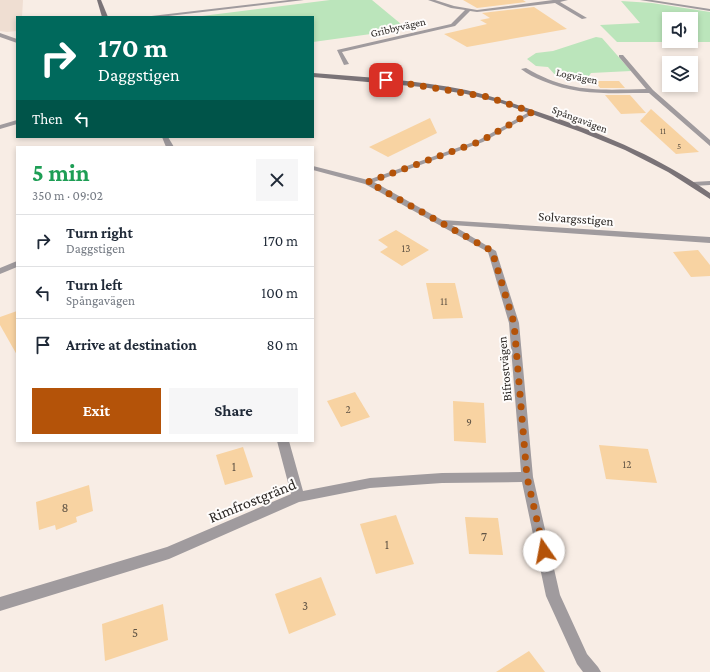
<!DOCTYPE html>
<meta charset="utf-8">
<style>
body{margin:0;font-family:"Crimson Pro",serif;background:#f6f6f7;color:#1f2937;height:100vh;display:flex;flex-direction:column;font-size:15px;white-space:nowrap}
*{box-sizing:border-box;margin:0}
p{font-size:13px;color:#747a83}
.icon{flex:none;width:22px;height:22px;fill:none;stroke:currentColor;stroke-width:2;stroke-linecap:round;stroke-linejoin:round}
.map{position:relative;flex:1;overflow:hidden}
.drawer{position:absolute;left:16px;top:146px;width:298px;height:296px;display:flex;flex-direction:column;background:#fff;border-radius:0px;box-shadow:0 2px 6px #0003}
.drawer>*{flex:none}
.hud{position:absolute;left:16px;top:16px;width:298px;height:122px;border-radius:0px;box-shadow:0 2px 6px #0003;background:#00695c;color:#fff;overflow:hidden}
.controls{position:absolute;left:662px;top:12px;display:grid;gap:8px}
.controls a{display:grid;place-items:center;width:36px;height:36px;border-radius:0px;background:#fff;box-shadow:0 2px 6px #0003;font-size:20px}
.pin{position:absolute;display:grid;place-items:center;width:34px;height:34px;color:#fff;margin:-17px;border-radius:8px;box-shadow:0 2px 6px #0006}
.me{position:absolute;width:44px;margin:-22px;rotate:348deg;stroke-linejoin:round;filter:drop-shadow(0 0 3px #0008)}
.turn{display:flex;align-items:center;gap:14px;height:84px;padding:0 16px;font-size:18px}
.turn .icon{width:52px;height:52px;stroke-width:2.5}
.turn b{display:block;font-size:28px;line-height:34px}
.then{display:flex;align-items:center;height:38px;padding:0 16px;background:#0003;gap:8px;font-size:15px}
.round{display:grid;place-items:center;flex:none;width:42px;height:42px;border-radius:0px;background:#f6f6f7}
.overview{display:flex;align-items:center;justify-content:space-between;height:68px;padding:0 16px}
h1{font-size:24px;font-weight:700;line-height:30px;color:#1e9e55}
.cta{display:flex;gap:8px;margin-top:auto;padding:8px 16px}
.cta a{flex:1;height:46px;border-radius:0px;background:#b45309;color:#fff;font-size:16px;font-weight:700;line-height:46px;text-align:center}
.cta a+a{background:#f6f6f7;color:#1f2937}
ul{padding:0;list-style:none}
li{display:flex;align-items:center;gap:12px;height:52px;padding:0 16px;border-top:1px solid #e0e1e3}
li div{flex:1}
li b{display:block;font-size:15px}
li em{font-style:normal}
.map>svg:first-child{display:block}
</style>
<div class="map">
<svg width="710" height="672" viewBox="0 0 710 672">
<rect width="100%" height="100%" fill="#f8ede5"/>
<!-- built -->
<polygon fill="#efded2" points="0,0 23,0 22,17 17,17 17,31 7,32 0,31"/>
<!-- green -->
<g fill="#bbe5bb" fill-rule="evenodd">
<polygon points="330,0 372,0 407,29 313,42 313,17 202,16"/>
<path d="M 621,1 L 652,3 L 710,12 L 710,42 L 617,42 L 600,25 L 640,23 ZM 669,19 L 691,19 L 691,41 L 669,41 Z"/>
<polygon points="596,37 602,38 631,71 591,73 584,83 556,76 548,67 536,66 527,59 536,53 553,51"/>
</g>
<!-- building -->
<g fill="#f8d3a2">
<polygon points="463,0 523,0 526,2 477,8"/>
<polygon points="534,7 567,29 467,47 444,34 487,24 480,20 490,18 482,13"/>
<polygon points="595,81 619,81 625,88 600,88"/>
<polygon points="605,95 630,95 646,113 621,114"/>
<polygon points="651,109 699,152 676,154 640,121"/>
<polygon points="430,118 437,133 388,157 369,147"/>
<polygon points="396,230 429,250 402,266 380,252 388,247 378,240"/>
<polygon points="698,250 710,265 710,276 691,277 673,252"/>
<polygon points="426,283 455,283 463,318 433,319"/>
<polygon points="17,311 17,355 0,325 0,317"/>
<polygon points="355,392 370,417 341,427 327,401"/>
<polygon points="453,401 484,403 486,443 454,441"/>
<polygon points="599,445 648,449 657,483 606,479"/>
<polygon points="243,447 253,477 225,485 216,455"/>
<polygon points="89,485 93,511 76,517 77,522 56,530 55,525 39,530 36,502"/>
<polygon points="396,515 414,564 376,574 360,524"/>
<polygon points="465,517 498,518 503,555 469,554"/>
<polygon points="321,577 336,615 289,634 275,594"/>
<polygon points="163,604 168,640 105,661 102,624"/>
<polygon points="529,651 545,672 496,672"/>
</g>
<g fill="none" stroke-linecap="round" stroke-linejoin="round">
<!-- street -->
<g fill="#a09b9e" fill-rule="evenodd">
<polygon points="289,0 304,0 160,17 143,17"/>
<polygon points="428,0 435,0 454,6 477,10 553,0 568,0 560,2 587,18 582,19 555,3 477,12 470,11 455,26 342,52 349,64 344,65 337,50 451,24 465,10 451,8"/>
<polygon points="640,0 652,0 710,9 710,11"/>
<polygon points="0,33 17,39 17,43 0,37"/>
<path d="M 619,55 L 623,55 L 653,90 L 710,140 L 710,146 L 649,93 C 612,93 578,96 543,81 C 535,78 527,74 521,69 L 526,68 C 568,93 599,90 646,89 L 619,57 Z"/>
<polygon points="531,111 536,112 483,142 374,182 442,220 710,237 710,243 452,225 496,251 519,323 533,477 560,595 587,654 598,667 601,672 583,672 577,664 546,596 522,482 442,483 370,488 299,502 169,559 0,611 0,597 167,547 291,494 277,441 289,441 303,491 370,478 442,473 521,472 509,323 488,252 365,184 313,170 313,166 368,180 479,140"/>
<polygon points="17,120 17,124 0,129 0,125"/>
<polygon points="162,137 168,137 174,147 166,147"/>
<polygon points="710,181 710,185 693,186 689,184 693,182"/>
<polygon points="17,261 17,267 0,274 0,268"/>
</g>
<!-- secondary -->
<g fill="#7a7377" fill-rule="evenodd">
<polygon points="97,0 101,0 108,17 102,17"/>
<path d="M 313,73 C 364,77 416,80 466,90 C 496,97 524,107 553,117 C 608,136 662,159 710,193 L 710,199 L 668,172 L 625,150 L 581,132 L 498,102 L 466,94 L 422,87 L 313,77 Z"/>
</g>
</g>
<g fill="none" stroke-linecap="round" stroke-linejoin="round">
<!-- route -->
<polyline stroke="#b45309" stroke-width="7" stroke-dasharray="0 12.6" points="386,80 488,97 532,112 481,141 368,182 492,251 514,323 527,477 544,551"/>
</g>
<g text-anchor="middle" stroke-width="4" stroke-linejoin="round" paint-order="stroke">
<!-- far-number labels -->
<g font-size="9" fill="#605445">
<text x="663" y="134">11</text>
<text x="679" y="149">5</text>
</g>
<!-- far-street labels -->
<g font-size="11" fill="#2d2926" stroke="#fefcfb">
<text transform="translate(398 27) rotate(-13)" y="4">Gribbyvägen</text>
<text transform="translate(577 76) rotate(12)" y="4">Logvägen</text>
<text transform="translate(580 119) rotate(21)" y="4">Spångavägen</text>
</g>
<!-- number labels -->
<g font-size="11" fill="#605445">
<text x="406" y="252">13</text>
<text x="444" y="305">11</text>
<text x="348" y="413">2</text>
<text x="469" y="426">9</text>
<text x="627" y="468">12</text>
</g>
<!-- street labels -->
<g font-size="13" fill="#2d2926" stroke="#fefcfb">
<text transform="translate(576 218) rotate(4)" y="5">Solvargsstigen</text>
<text transform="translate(504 369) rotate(-95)" y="5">Bifrostvägen</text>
</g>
<!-- near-number labels -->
<g font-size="13" fill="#605445">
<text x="234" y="471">1</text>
<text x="65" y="512">8</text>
<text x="484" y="541">7</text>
<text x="387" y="549">1</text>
<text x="305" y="610">3</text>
<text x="135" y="637">5</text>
</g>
<!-- near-street labels -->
<g font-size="16" fill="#2d2926" stroke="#fefcfb">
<text transform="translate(252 500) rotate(-22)" y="6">Rimfrostgränd</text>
</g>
</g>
</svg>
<div class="controls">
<a><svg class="icon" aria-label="sound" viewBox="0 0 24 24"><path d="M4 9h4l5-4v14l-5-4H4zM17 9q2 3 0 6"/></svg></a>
<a><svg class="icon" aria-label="layers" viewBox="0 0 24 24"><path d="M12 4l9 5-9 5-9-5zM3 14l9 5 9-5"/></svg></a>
</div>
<div class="pin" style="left:386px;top:80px;background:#d93025"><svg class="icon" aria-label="arrive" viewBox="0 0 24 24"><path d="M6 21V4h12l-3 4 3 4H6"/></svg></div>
<svg class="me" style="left:544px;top:551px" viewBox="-20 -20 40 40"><circle r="19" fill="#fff"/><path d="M0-13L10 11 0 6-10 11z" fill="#b45309"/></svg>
<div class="hud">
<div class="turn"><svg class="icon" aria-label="right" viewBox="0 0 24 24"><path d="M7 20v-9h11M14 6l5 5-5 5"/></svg><div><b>170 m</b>Daggstigen</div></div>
<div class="then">Then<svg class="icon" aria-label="left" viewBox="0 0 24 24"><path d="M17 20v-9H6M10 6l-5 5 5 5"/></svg></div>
</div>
<section class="drawer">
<div class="overview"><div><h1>5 min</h1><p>350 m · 09:02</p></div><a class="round"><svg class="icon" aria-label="close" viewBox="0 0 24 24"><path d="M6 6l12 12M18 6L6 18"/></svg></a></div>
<ul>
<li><svg class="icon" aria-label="right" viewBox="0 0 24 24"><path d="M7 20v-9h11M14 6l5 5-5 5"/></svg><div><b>Turn right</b><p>Daggstigen</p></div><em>170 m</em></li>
<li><svg class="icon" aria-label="left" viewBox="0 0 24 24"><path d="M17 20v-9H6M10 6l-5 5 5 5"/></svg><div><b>Turn left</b><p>Spångavägen</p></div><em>100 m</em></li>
<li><svg class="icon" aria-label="arrive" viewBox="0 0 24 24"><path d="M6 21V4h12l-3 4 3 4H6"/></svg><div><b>Arrive at destination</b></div><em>80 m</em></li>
</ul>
<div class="cta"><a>Exit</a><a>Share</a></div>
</section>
</div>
